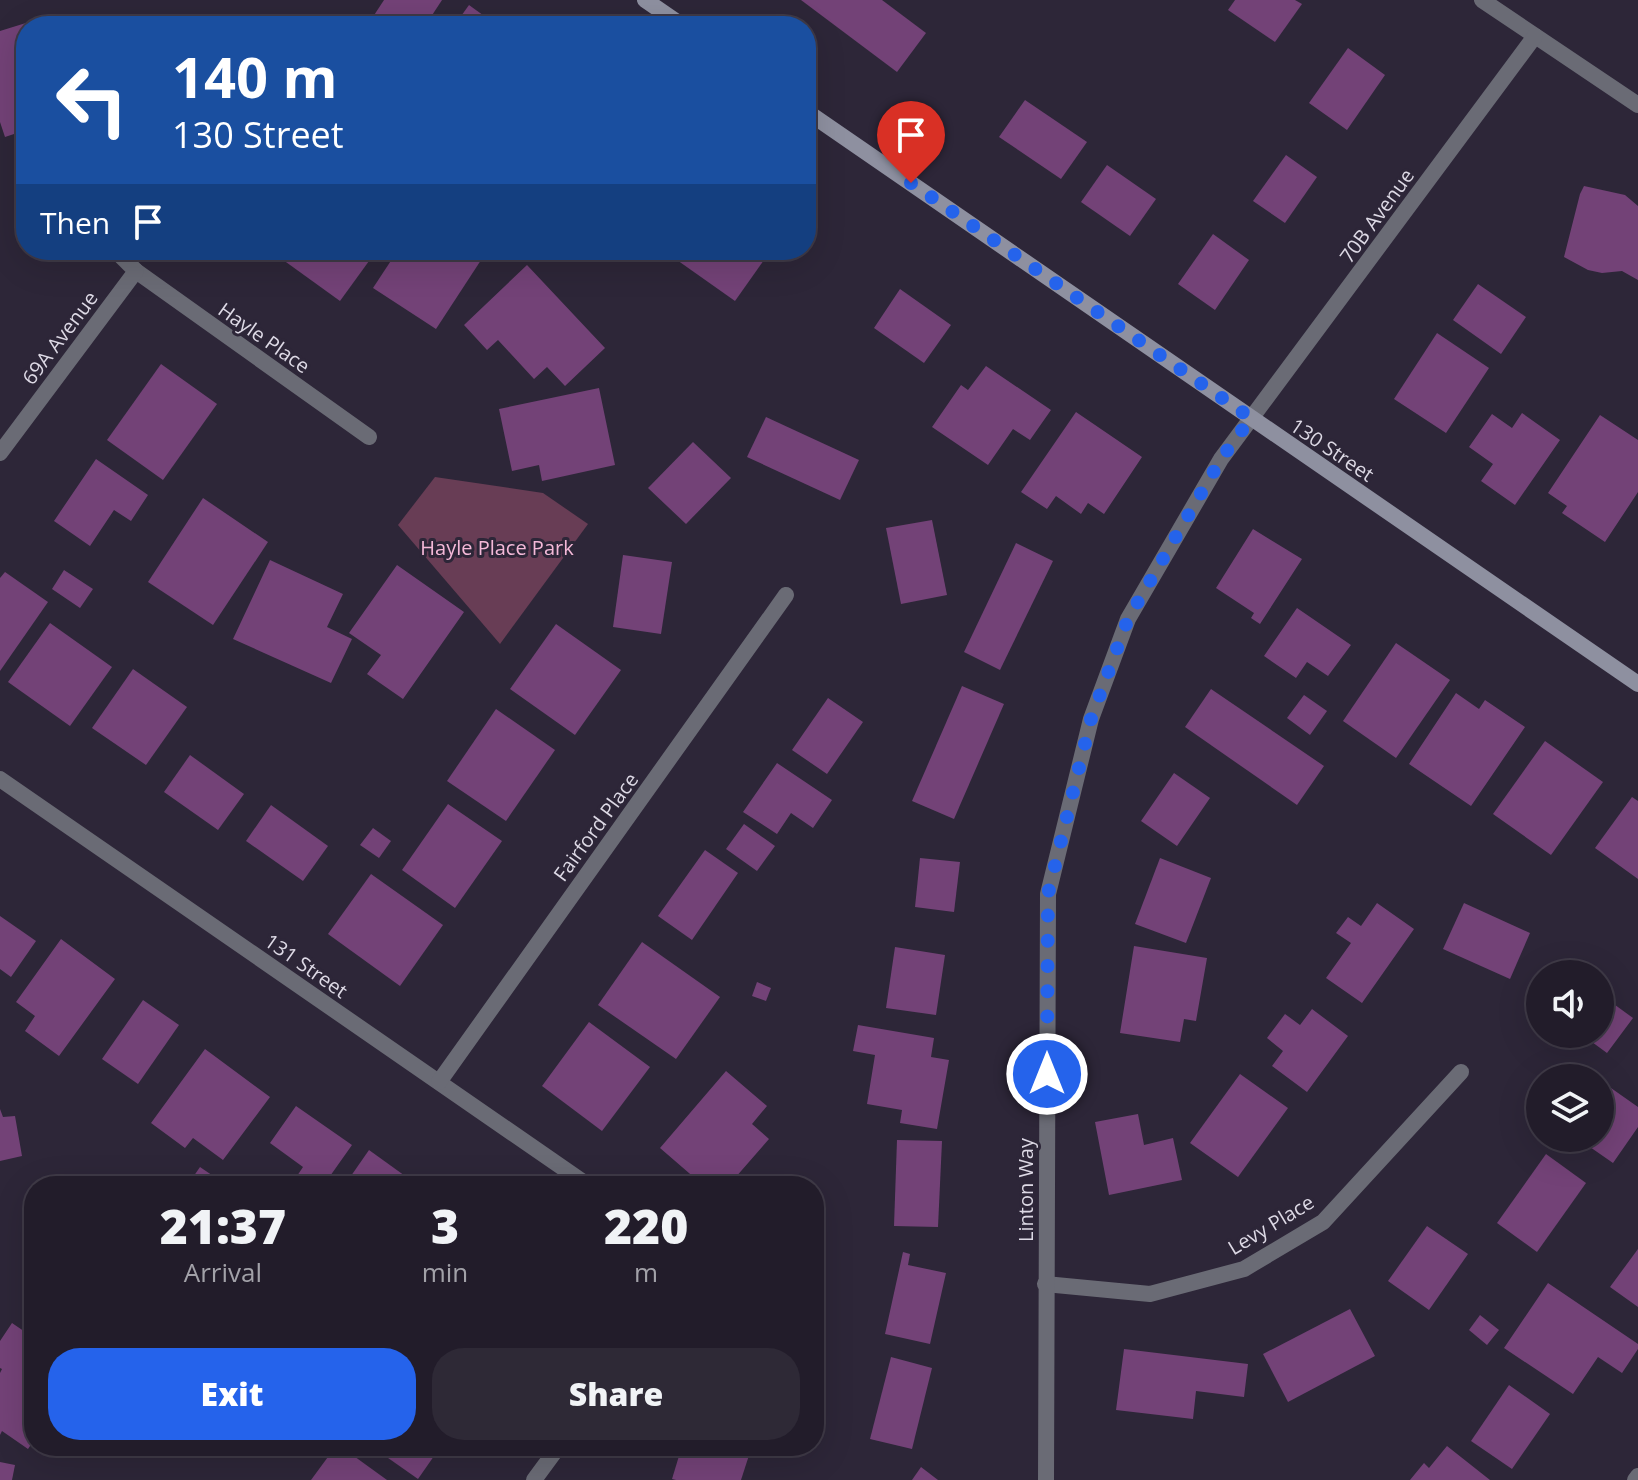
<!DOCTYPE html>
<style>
body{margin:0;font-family:"Open Sans",sans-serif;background:#2e2936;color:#f1f3f6;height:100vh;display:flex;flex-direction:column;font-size:30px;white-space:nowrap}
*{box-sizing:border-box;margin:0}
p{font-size:26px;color:#a2a1a8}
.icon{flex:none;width:44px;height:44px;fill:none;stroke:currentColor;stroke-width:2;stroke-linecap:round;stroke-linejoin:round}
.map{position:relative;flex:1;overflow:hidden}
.panel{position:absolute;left:24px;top:1176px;width:800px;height:280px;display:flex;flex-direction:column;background:#221c2a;border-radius:32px;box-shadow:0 8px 32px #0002,0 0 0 2px #3f3a47}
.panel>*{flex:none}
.guide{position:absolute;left:16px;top:16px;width:800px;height:244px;border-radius:32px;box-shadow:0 8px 32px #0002,0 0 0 2px #3f3a47;background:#1a4fa0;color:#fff;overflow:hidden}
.tools{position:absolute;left:1526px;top:960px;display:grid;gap:16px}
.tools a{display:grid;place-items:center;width:88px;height:88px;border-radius:50%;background:#221c2a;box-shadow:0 8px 32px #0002,0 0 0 2px #3f3a47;font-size:40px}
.pin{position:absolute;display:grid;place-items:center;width:68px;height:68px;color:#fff;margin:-82px -34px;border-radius:50% 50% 50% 0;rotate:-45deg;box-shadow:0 0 8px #0007}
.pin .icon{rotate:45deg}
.me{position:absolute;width:88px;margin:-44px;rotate:0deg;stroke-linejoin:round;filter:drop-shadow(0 0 6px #0008)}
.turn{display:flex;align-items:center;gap:28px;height:168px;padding:0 24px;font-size:36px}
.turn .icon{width:104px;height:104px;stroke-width:2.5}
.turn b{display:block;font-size:56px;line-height:68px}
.then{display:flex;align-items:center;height:76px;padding:0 24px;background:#0003;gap:16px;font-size:30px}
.eta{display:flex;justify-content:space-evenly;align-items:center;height:136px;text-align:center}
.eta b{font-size:48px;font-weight:800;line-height:56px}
.button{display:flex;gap:16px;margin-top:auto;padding:16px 24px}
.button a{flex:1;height:92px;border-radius:32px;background:#2563eb;color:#fff;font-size:32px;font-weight:800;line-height:92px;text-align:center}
.button a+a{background:#2e2936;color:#f1f3f6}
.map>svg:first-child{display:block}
</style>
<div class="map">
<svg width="1638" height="1480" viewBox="0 0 1638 1480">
<rect width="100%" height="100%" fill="#2d2638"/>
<!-- green -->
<polygon fill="#683d55" points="435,477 543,493 588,524 500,644 398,525"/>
<!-- building -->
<g fill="#734277">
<polygon points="384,0 442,0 425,26 367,26"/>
<polygon points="801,0 882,0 926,33 897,72"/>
<polygon points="1235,0 1295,0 1302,4 1275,42 1228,10"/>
<polygon points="469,5 498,26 454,26"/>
<polygon points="29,22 30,26 26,26 26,130 5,137 0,122 0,31"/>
<polygon points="1348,48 1385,75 1347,130 1309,103"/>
<polygon points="1025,100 1087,142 1061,179 999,137"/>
<polygon points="1286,155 1317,177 1285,223 1253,201"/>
<polygon points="1107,165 1156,199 1130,236 1081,202"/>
<polygon points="1584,186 1625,195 1638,206 1638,280 1622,271 1602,273 1588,270 1564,257 1580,194"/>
<polygon points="1213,234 1249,260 1215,310 1178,284"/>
<polygon points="284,250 377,250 340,301 279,257"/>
<polygon points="398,250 478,250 485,254 436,329 373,288"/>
<polygon points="669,250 771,250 735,301 667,253"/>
<polygon points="527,265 605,348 565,386 547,367 534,379 498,340 487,350 464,325"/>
<polygon points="1478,284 1526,317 1501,354 1453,320"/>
<polygon points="900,289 951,325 924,363 874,328"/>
<polygon points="1437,333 1489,368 1446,433 1394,399"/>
<polygon points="161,364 217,404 163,480 107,440"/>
<polygon points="986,366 1051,410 1030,440 1013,429 988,465 932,427 961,385 968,390"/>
<polygon points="599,388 615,465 542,481 539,465 512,471 499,409"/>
<polygon points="1076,412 1142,457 1104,514 1088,503 1081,514 1056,496 1047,509 1021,492"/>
<polygon points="1522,413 1560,440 1515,505 1481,481 1493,464 1469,447 1492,414 1512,428"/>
<polygon points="1600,415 1638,440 1638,492 1605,542 1562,513 1567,506 1548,493"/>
<polygon points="766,417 859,460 840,500 747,457"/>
<polygon points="693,442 731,478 686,524 648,488"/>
<polygon points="96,459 148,495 131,521 114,510 90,546 54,521"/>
<polygon points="203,498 268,542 213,625 148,582"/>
<polygon points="932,520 947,595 901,604 886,528"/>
<polygon points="1253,529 1302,559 1260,624 1251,618 1254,613 1216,588"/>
<polygon points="1016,543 1053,561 1000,670 964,652"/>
<polygon points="623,555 672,562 661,634 613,627"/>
<polygon points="270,560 343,594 327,627 352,639 331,683 233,639"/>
<polygon points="397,565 464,612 403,699 367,674 381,655 349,633"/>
<polygon points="64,570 93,589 80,608 52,589"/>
<polygon points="5,572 48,602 0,671 0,578"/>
<polygon points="1297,608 1351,645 1328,676 1307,662 1296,678 1264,656"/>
<polygon points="50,623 112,667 70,726 8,682"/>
<polygon points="556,624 621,670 575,735 510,689"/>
<polygon points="1396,643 1450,680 1396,758 1343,721"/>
<polygon points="133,669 187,707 146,765 92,728"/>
<polygon points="962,686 1004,704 954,819 912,801"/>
<polygon points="1211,689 1324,766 1297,805 1185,727"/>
<polygon points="1456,693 1479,709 1485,700 1525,727 1471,806 1409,764"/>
<polygon points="1304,695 1327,711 1310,735 1287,718"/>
<polygon points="828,698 863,722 827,774 792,750"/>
<polygon points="496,709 555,750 506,821 447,781"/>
<polygon points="1545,741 1603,782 1551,855 1493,814"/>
<polygon points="190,755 244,794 218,830 164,792"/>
<polygon points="777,763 832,800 813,828 791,813 777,834 743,812"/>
<polygon points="1174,773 1210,798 1177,846 1141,821"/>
<polygon points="1632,797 1638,801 1638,879 1595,848"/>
<polygon points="448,804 502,841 455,908 402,870"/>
<polygon points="271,805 328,846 303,881 246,841"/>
<polygon points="744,824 775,846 757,871 726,849"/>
<polygon points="373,828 391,841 379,858 360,845"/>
<polygon points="705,850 738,873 692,940 658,916"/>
<polygon points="920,858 960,862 954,912 915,907"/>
<polygon points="1160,858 1211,878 1186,943 1135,924"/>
<polygon points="371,874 443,925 400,986 328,934"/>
<polygon points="1377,903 1414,929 1362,1003 1326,978 1351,943 1336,933 1348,917 1361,926"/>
<polygon points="1464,903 1530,933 1510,979 1443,949"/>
<polygon points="0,916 36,941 11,977 0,969"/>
<polygon points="61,939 115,979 59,1056 25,1031 35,1016 16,1002"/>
<polygon points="642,942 720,997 676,1059 598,1005"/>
<polygon points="1134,946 1207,958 1196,1021 1184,1019 1180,1042 1120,1033"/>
<polygon points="895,947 945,955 936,1015 886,1008"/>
<polygon points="757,982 771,988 766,1001 752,996"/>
<polygon points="1600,994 1633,1018 1607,1053 1581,1034 1600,1034"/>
<polygon points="143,1000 179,1025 138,1084 102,1059"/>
<polygon points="1312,1009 1348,1036 1307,1092 1272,1066 1283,1051 1267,1038 1285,1014 1300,1025"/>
<polygon points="589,1022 650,1067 602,1131 542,1086"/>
<polygon points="858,1025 934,1038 931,1057 949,1060 937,1129 900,1123 902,1110 867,1104 875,1055 853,1051"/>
<polygon points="205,1049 270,1097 223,1160 193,1138 185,1148 151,1123"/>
<polygon points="726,1071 767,1106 752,1124 769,1139 728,1186 704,1186 660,1148"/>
<polygon points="1240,1074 1288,1108 1238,1177 1190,1143"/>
<polygon points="1601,1081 1638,1107 1638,1127 1613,1163 1577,1138 1600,1138"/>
<polygon points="296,1106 352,1145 323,1186 305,1186 295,1179 303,1167 270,1143"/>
<polygon points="0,1109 3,1117 15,1116 22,1156 0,1161"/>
<polygon points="1138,1114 1144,1145 1173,1138 1182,1180 1109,1195 1095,1122"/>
<polygon points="897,1140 942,1141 938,1227 894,1226"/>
<polygon points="369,1150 419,1186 344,1186"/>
<polygon points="1546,1154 1586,1183 1537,1252 1497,1223"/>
<polygon points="200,1167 222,1182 219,1186 187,1186"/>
<polygon points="147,1175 147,1186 121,1186 121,1176"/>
<polygon points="1427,1226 1468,1254 1429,1310 1388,1281"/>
<polygon points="1638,1249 1638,1307 1610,1287"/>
<polygon points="903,1252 910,1254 908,1265 946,1273 930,1344 885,1334"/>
<polygon points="1548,1283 1638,1344 1638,1349 1622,1373 1598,1357 1573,1394 1504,1348"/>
<polygon points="1350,1309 1375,1356 1288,1402 1263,1354"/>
<polygon points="1480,1315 1499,1330 1487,1345 1469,1330"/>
<polygon points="12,1323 34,1338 34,1440 28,1449 2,1431 0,1435 0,1373 2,1369 0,1368 0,1341"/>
<polygon points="1124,1349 1248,1364 1244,1397 1196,1391 1193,1419 1116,1410"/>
<polygon points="891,1357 932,1368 912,1449 870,1439"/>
<polygon points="1509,1385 1550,1414 1512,1469 1471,1441"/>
<polygon points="336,1446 340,1446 387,1480 311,1480"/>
<polygon points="371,1446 441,1446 418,1479"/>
<polygon points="682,1446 752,1446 741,1480 676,1480 672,1479"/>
<polygon points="1447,1446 1490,1480 1410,1480 1424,1463 1429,1468"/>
<polygon points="0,1462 15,1465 12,1480 0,1480"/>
<polygon points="921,1467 938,1480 912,1480"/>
</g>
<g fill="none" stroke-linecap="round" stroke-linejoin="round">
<!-- street -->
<g stroke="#6a6b75" stroke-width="16">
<polyline points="1482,0 1638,105"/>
<polyline points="136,271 369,437"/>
<polyline points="0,453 136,271 115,250"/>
<polyline points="0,779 589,1186"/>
<polyline points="439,1082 786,595"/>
<polyline points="1045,1284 1150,1294 1244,1269 1323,1222 1461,1072"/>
<polyline points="534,1480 559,1446"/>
<polyline points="1046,1480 1048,894 1091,719 1128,619 1221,459 1535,36"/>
<polyline points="1635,1480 1638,1476"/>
</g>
<!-- secondary -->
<g stroke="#8e90a0" stroke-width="16">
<polyline points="645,0 683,26"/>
<polyline points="806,111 1638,684"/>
</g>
</g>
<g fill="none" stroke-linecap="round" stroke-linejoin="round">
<!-- route -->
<polyline stroke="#2563eb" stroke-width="14" stroke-dasharray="0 25.2" points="911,183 1251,418 1221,459 1128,619 1091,719 1048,894 1047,1074"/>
</g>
<g text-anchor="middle" stroke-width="6" stroke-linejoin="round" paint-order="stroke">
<!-- street labels -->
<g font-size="20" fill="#ddd9e5" stroke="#2d2638">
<text transform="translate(1377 216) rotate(-54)" y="7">70B Avenue</text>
<text transform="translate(60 338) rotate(-53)" y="7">69A Avenue</text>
<text transform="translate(264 338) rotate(35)" y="7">Hayle Place</text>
<text transform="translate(1332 450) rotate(34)" y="7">130 Street</text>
<text transform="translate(596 827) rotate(-54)" y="7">Fairford Place</text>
<text transform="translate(306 966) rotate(35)" y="7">131 Street</text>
<text transform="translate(1026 1190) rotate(-90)" y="7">Linton Way</text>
<text transform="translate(1271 1225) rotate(-31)" y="7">Levy Place</text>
</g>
<!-- park labels -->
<g font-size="20" fill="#f4b9d8" stroke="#2d2638">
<text x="497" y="555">Hayle Place Park</text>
</g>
</g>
</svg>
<div class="tools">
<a><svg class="icon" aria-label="sound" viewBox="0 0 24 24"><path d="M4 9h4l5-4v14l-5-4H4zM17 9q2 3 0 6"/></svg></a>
<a><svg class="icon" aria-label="layers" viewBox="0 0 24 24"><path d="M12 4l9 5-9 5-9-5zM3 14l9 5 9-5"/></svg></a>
</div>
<div class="pin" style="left:911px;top:183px;background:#d93025"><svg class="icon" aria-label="arrive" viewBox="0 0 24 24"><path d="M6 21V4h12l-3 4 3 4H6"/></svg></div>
<svg class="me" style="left:1047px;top:1074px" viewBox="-20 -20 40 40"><circle r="17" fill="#2563eb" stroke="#fff" stroke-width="3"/><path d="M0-11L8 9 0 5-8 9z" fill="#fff"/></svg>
<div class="guide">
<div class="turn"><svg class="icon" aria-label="left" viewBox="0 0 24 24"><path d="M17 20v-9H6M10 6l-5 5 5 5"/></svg><div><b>140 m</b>130 Street</div></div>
<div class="then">Then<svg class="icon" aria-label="arrive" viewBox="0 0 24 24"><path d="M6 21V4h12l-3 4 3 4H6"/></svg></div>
</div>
<section class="panel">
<div class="eta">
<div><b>21:37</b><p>Arrival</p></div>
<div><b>3</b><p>min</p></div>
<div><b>220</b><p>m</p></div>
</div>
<div class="button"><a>Exit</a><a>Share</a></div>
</section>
</div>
